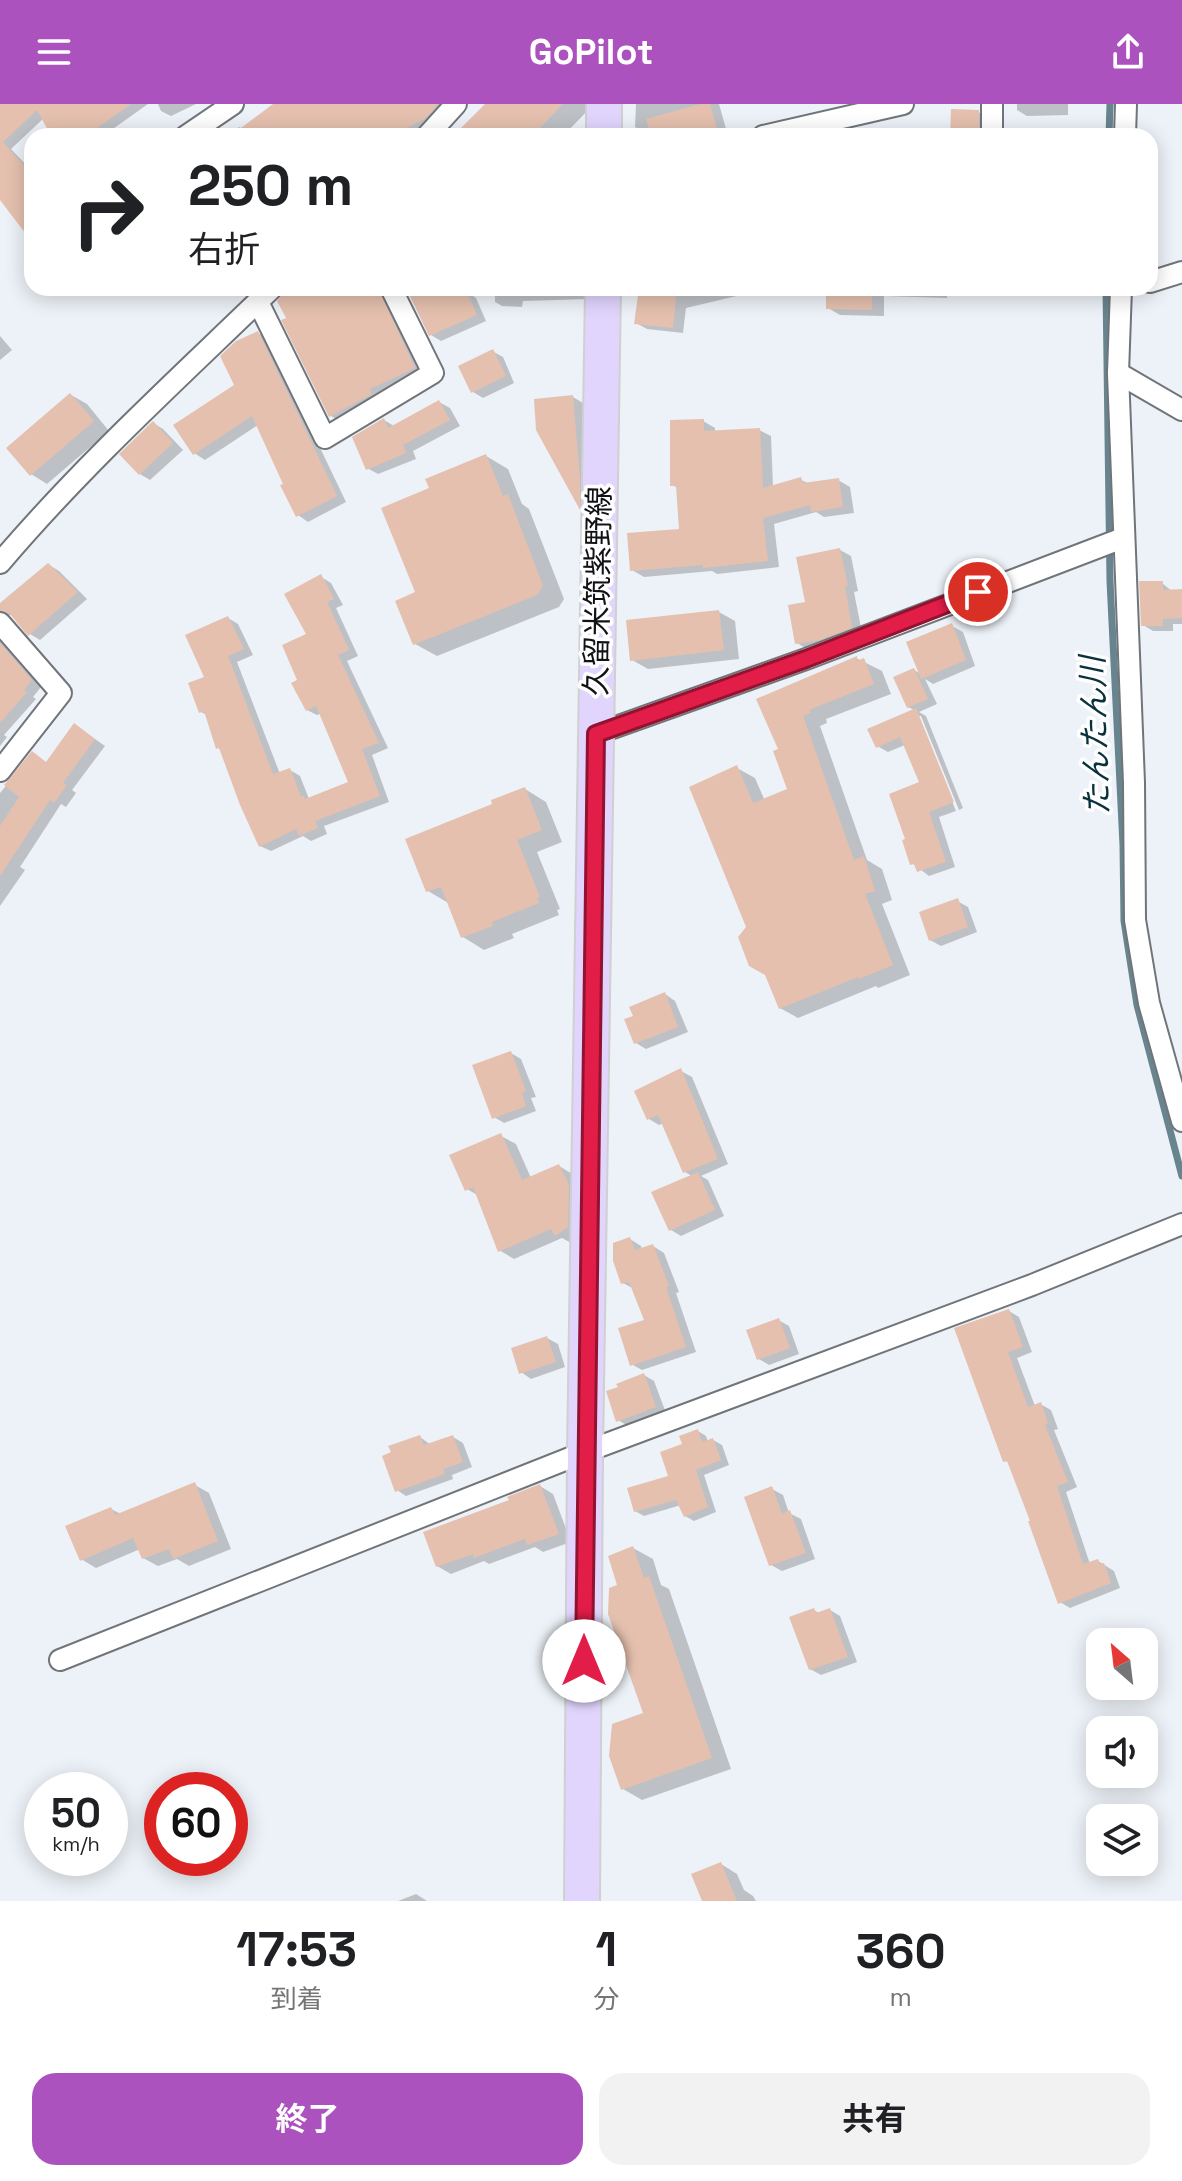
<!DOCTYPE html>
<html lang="ja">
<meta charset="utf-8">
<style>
body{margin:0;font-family:"Space Grotesk","Noto Sans JP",sans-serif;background:#f2f2f2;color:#202124;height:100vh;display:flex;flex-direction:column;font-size:30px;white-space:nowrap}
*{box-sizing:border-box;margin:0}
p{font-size:26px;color:#757577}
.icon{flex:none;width:44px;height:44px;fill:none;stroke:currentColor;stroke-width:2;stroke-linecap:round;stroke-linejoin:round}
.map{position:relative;height:1797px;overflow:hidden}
.details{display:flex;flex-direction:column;background:#fff;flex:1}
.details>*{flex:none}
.banner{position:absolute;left:24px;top:24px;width:1134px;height:168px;border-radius:24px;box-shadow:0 4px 20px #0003;background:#fff;color:#202124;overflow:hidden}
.needle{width:52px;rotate:332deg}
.tools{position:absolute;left:1086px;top:1524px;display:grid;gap:16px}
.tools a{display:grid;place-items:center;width:72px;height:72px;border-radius:16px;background:#fff;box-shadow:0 4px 20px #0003;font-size:40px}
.speed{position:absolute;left:24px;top:1668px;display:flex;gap:16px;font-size:40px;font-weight:700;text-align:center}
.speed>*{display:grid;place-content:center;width:104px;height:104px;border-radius:50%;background:#fff;box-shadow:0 4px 20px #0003;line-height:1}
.speed small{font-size:20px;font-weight:400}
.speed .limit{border:12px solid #d22;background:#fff;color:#111}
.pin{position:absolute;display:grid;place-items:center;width:68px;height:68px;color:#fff;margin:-34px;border:4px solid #fff;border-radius:50%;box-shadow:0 2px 8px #0007}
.me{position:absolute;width:88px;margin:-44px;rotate:0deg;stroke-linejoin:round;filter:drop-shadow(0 0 6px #0008)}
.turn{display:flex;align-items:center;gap:28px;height:168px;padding:0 32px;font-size:36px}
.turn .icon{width:104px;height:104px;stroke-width:2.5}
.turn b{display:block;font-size:56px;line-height:68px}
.eta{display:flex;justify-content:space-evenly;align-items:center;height:136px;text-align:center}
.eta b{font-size:48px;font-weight:700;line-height:56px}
.cta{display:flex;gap:16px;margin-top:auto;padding:16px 32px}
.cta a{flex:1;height:92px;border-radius:24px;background:#ab52be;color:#fff;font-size:32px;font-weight:700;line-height:92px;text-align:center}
.cta a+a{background:#f2f2f2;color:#202124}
header{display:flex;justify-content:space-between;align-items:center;height:104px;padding:0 32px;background:#ab52be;color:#fff;font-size:36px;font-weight:700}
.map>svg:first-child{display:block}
</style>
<header><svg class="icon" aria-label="menu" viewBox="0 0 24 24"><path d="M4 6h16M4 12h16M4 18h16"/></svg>GoPilot<svg class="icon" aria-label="share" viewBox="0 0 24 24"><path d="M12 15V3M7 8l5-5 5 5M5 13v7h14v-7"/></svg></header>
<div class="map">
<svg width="1182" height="1797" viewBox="0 0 1182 1797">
<rect width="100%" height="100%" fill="#edf2f8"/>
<!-- shadow -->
<g fill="#0003">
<polygon points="19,0 148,0 103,32 53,32 44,14 11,45 32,67 32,132 0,93 0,13"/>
<polygon points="158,0 196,0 171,12 161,7"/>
<polygon points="276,0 458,0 438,20 416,32 227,32 239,23 243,25"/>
<polygon points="488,0 594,0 563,32 456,32"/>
<polygon points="636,0 719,0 728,32 647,30 635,23"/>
<polygon points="1017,0 1068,0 1068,11 1027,12 1017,6"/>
<polygon points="978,8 991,15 991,32 890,32 890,28 952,31"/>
<polygon points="298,184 383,184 424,270 341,318 331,312 289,215"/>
<polygon points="408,184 462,184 476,194 486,217 441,237 431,231"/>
<polygon points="495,184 590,184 589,195 523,197 522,203 502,202 495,198"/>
<polygon points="641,184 770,184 686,204 683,229 647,225 636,219"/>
<polygon points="828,184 947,184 947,194 884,192 884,212 840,211 828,204"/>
<polygon points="258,229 268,235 346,398 308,418 298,411 258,321 205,356 194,349 236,282"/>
<polygon points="0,232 12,246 0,256"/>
<polygon points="492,247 503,253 514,279 483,294 473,288"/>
<polygon points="71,291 87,300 109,327 47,380 31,370"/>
<polygon points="573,293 583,299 590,380 590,409 581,404 538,325"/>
<polygon points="439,298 450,304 460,322 413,347 416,355 378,370 367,364 384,316 394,322"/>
<polygon points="703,317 715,324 715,328 759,326 771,332 773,383 801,376 810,380 838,376 850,383 854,409 824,413 816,408 774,420 779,463 717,470 712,467 644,473 632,466 681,427 678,384 672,381"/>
<polygon points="153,319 163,325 183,346 150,376 140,370"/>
<polygon points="486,352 508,365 522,400 529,405 564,495 559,503 437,552 415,540 418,489 432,386"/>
<polygon points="840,446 851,452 858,487 854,488 862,529 807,545 797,539 807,500"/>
<polygon points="49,461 59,467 87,495 40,536 30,530 12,511 8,511 0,518 0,502"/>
<polygon points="321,473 331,479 343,501 336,504 358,552 347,557 388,644 372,651 389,698 324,722 327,730 311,737 303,732 271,747 260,742 222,646 218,644 207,611 201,608 207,574 228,514 238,520 253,551 237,558 280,670 290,666 300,672 309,695 351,679 322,609 317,611 307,606 300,577"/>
<polygon points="1162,479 1173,488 1182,487 1182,520 1173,520 1173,527 1153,527 1143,521"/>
<polygon points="719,508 735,517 739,555 648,565 632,556"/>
<polygon points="952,522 963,528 975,562 933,580 925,575 937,600 919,608 926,612 963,704 959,706 921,612 917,612 956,707 939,713 955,763 929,772 912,759 922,679 905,641 888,648 877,642 914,606 908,603 914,566 921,570"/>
<polygon points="0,535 41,583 33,593 36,595 4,631 7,633 0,642"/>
<polygon points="856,554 882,567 891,590 826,615 827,619 820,622 867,756 882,765 892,796 882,800 910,871 878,884 876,882 798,914 780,904 748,823 737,664 755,674 765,697 790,687 781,646 759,596"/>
<polygon points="85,628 105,642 72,686 76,689 66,703 61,700 20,763 25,766 0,802 0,689 32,650 48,660"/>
<polygon points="525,685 546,698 562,738 537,748 560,805 557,806 559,811 512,830 514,834 484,846 463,833 450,800 428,787 495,701"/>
<polygon points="957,797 968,803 977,828 941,842 930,836"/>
<polygon points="665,890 675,897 688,928 646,945 636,939"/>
<polygon points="511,949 521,955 536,993 531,994 536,1007 504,1019 494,1013"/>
<polygon points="681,967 692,973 728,1060 701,1072 708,1076 724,1112 681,1132 671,1126 692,1072 685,1068 664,1019 659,1021 649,1015"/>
<polygon points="501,1032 516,1040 531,1074 559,1062 574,1071 571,1139 562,1134 514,1155 499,1146 479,1092 467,1085"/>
<polygon points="630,1135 641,1142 642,1146 653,1142 664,1149 679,1188 676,1189 696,1248 642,1266 631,1260 646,1217 634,1185 623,1179"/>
<polygon points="1009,1207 1019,1213 1032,1248 1017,1254 1035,1302 1040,1300 1051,1306 1058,1325 1054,1326 1077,1383 1066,1388 1090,1460 1098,1457 1114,1467 1120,1484 1070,1504 1060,1498 1010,1359 1005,1357"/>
<polygon points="778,1216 789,1222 799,1250 769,1261 759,1255"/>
<polygon points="547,1234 558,1240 565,1263 531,1275 521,1268"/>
<polygon points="644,1271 654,1277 666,1309 628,1322 618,1316"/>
<polygon points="698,1327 706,1332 708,1338 713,1336 722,1341 729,1361 704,1371 716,1408 694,1417 685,1412 681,1401 644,1412 635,1407 671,1373 684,1341"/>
<polygon points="420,1333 431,1341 453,1333 463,1339 472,1363 452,1371 453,1375 406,1392 397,1386"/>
<polygon points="195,1381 209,1389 231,1445 189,1462 177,1455 158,1462 143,1454 140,1445 96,1464 81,1455 111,1405 121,1410"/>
<polygon points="540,1382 553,1390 571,1438 543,1448 535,1443 489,1460 484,1457 451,1470 437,1462 511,1397"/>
<polygon points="772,1385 783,1391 789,1409 801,1415 815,1455 782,1467 771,1461"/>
<polygon points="633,1444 653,1455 661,1481 669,1485 731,1665 642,1696 623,1685 646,1610 619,1483"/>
<polygon points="814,1506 820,1510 830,1506 840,1512 857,1558 821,1571 810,1565"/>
<polygon points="721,1760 737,1770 744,1786 753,1792 756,1797 704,1797"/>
<polygon points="416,1790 427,1797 398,1797"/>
</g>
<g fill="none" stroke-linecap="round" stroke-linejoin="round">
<!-- stream -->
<g stroke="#68848e" stroke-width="7">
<polyline points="1109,32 1110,0"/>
<polyline points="1106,184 1110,477 1123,741 1124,817 1137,901 1182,1072"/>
</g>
</g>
<!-- building -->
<g fill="#e5c0af">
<polygon points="0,0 131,0 86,32 51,32 37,6 3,38 32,70 32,138 0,96"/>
<polygon points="273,0 438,0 426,14 392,32 230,32"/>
<polygon points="485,0 563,0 532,32 453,32"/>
<polygon points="700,0 710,0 719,32 651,32 646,15"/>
<polygon points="951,5 979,6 979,32 950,32"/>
<polygon points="294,184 378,184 415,264 370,285 372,290 329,313 281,216 286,214 277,197 284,189"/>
<polygon points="406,184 465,184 477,211 429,232"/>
<polygon points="639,184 677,184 673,224 634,220"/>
<polygon points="826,184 872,184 872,206 826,205"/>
<polygon points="258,227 337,392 296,413 280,381 283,380 252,312 193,351 173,321 234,281 220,252 236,237"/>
<polygon points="493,245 506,272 471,289 458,262"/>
<polygon points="70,289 94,317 30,372 6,344"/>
<polygon points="573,291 580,374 580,406 536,326 534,295"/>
<polygon points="439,296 450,316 403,341 406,349 366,366 352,333 384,314 388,324"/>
<polygon points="704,315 704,327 760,324 763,384 801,373 803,379 839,374 843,403 811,408 810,401 763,414 768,457 703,464 703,461 630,467 627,429 679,425 676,382 670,382 670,316"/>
<polygon points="153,317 173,339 139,371 119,350"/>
<polygon points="486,350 503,392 508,390 543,482 537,491 413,541 395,497 415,488 381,404 429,384 425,375"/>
<polygon points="840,444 848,482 845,482 852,524 820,536 795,540 788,501 805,498 796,453"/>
<polygon points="48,459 78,488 28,532 10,510 0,506 0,499"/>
<polygon points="321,470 334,495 327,498 349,546 338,551 379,639 362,645 380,692 315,717 318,724 299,732 296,725 259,743 240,701 219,644 216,645 204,607 199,609 188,579 204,573 185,531 228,512 244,545 228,552 273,670 290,664 301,693 304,692 305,695 348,678 316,602 306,607 291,579 297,576 282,541 306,530 284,490"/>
<polygon points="1139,477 1163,477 1163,486 1182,485 1182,514 1163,515 1163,522 1141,522"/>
<polygon points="719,506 724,546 630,557 626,516"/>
<polygon points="952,519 966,556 921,575 906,538"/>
<polygon points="0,539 32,576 24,586 27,588 0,619"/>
<polygon points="857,552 857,557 864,554 874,580 809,606 811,609 803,612 854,756 864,752 875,787 865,790 893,861 859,875 858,873 779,905 765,871 749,862 738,833 746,823 689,683 737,661 753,699 787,685 773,647 778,645 756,595"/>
<polygon points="914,564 928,595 907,604 893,573"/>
<polygon points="916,604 954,698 929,708 946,758 917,768 914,760 910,761 902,736 905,735 889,690 919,678 900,633 876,644 867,625"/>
<polygon points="74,619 95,635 63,679 67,681 54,699 50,696 0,772 0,722 19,693 4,681 32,647 46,658"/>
<polygon points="525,683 542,726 517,736 540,793 537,794 539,799 492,818 493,822 461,834 441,783 426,788 405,735 492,700 491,696"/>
<polygon points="958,794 968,823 929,837 919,808"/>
<polygon points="665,888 678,923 634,940 624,915 633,912 629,903"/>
<polygon points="511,947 526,987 522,989 526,1002 492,1015 472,961"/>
<polygon points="681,964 718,1055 683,1069 658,1011 647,1016 634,987"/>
<polygon points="501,1029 522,1076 559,1060 569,1081 568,1123 555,1132 551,1125 498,1148 473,1083 465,1087 449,1051"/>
<polygon points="698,1068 715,1106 669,1127 651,1088"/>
<polygon points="630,1133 635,1146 653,1140 669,1182 666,1183 686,1243 630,1262 618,1224 644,1216 629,1178 621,1180 613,1157 613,1139"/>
<polygon points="1009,1205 1023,1243 1008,1248 1028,1303 1041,1298 1048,1319 1045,1321 1068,1378 1057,1382 1083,1460 1098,1455 1100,1460 1104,1459 1111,1479 1058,1500 1028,1417 1030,1417 1007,1357 1003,1358 954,1224"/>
<polygon points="779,1214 790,1244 757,1256 746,1226"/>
<polygon points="547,1232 556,1258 519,1270 511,1244"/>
<polygon points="644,1269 656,1303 616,1318 606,1287 618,1283 616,1280"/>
<polygon points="698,1325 702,1338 713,1334 721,1356 696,1366 708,1403 684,1413 676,1396 634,1408 627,1384 668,1372 660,1348 682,1340 679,1332"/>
<polygon points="420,1331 424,1341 453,1331 463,1358 443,1365 445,1370 395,1388 382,1352 391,1348 388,1342"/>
<polygon points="195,1378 218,1437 173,1455 169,1445 142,1455 133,1434 80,1457 65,1422 111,1403 115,1411"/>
<polygon points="540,1380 559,1430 527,1441 525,1435 474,1454 473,1450 436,1463 423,1428 509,1396 507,1393"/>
<polygon points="772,1382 782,1410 790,1406 806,1449 769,1462 744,1393"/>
<polygon points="633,1442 644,1474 649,1472 712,1654 621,1686 609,1652 612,1620 643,1609 608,1510 609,1484 617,1481 608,1452"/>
<polygon points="814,1504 816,1509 830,1504 848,1553 809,1566 789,1513"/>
<polygon points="721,1758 737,1797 702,1797 691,1770"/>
</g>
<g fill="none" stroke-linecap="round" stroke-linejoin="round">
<defs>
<g id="street">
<polyline points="186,32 233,0"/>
<polyline points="427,32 456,0"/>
<polyline points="763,32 903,0"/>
<polyline points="992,32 992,0"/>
<polyline points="1125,32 1126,0"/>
<polyline points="1150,178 1182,168"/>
<polyline points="1121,184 1118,269 1134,679 1135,816 1149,899 1182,1017"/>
<polyline points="258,198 325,334 433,269 391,184"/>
<polyline points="1118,269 1182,306"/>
<path d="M 0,459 C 84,360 179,274 272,184"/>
<polyline points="0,519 61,589 0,667"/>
<polyline points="596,630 806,555 1123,434"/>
<polyline points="60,1556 585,1348 1032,1181 1182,1120"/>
</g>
<g id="primary">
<polyline points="604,32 604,0"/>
<polyline points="582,1797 585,1348 603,184"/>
</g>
</defs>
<!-- street casing -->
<use href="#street" stroke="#70757a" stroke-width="24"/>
<!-- primary casing -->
<use href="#primary" stroke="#cfd0d0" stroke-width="38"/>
<!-- street -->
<use href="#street" stroke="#fff" stroke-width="20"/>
<!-- primary -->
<use href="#primary" stroke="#e1d5fd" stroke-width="34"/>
</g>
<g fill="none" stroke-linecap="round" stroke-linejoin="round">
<defs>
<polyline id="route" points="584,1557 596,630 806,555 978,488"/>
</defs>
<!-- route casing -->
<use href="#route" stroke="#92132f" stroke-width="20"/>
<!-- route -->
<use href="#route" stroke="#e11d48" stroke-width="14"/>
</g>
<g text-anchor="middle" stroke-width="7" stroke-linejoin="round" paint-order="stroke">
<!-- street labels -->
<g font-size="30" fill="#101214" stroke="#fefefe">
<text transform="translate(598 487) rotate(-89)" y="10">久留米筑紫野線</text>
</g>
<!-- water labels -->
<g font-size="32" font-style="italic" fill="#09313c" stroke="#fefefe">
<text transform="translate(1095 632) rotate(-92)" y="11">たんたん川</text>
</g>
</g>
</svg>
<div class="tools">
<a><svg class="needle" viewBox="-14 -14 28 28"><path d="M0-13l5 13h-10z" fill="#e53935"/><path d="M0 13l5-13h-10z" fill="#757577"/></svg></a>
<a><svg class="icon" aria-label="sound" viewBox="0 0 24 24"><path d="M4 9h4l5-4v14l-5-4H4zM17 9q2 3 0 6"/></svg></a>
<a><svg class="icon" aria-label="layers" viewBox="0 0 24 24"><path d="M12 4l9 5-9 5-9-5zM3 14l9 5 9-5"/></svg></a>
</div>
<div class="speed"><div>50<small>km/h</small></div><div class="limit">60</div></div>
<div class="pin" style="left:978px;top:488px;background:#d93025"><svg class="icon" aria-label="arrive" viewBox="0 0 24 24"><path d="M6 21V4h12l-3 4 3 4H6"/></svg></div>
<svg class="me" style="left:584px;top:1557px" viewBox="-20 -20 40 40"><circle r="19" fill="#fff"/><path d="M0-13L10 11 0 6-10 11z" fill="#e11d48"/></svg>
<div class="banner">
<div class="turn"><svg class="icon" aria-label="right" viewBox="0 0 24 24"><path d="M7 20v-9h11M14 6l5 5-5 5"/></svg><div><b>250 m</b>右折</div></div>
</div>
</div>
<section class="details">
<div class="eta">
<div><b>17:53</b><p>到着</p></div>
<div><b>1</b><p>分</p></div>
<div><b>360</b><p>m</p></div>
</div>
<div class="cta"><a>終了</a><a>共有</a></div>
</section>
